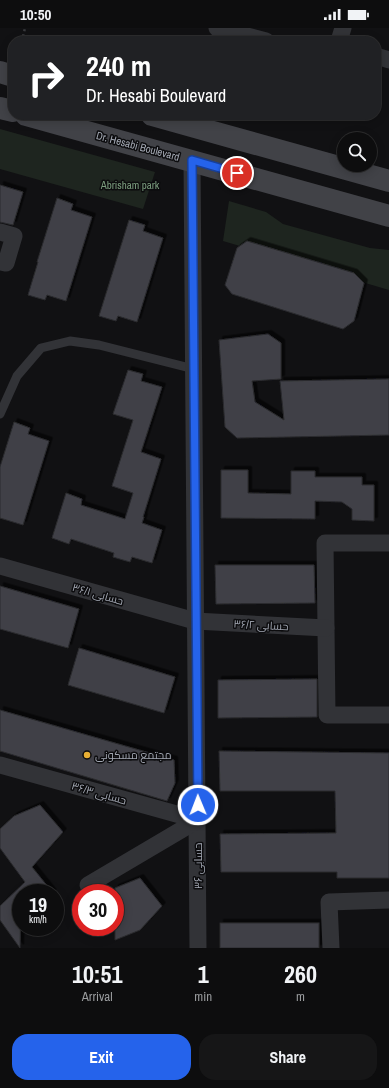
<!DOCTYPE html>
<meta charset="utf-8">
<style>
body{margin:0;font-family:"Archivo Narrow",Cairo,sans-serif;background:#161617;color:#f1f3f6;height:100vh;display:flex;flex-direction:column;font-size:15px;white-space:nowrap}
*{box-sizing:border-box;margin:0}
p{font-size:13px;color:#9a9c9e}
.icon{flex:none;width:22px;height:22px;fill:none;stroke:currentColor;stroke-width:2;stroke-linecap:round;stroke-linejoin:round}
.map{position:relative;height:920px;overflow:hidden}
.sheet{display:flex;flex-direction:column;background:#0d0d0e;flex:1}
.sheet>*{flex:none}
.guide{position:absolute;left:8px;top:8px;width:373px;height:84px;border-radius:16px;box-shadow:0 2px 10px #0003,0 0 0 1px #2d2d2e;background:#202124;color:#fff;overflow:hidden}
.fabs{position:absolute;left:337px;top:104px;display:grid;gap:8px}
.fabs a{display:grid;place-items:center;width:40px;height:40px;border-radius:50%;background:#0d0d0e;box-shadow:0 2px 10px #0003,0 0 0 1px #2d2d2e;font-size:20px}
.speed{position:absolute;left:12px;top:856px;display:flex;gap:8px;font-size:20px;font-weight:700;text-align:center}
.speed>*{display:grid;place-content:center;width:52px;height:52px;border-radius:50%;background:#0d0d0e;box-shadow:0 2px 10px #0003,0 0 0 1px #2d2d2e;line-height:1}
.speed small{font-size:10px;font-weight:400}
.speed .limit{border:6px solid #d22;background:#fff;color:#111}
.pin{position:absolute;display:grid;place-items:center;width:34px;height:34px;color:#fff;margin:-17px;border:2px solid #fff;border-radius:50%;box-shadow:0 1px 4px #0007}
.me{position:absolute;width:44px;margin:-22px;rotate:359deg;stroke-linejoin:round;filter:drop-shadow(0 0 3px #0008)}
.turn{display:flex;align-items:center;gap:14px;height:84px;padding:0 12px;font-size:18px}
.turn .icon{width:52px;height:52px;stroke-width:2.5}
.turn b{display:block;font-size:28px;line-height:34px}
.eta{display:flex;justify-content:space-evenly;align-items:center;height:68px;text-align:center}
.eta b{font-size:24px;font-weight:700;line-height:28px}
.action{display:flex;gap:8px;margin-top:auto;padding:8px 12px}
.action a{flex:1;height:46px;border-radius:16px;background:#2563eb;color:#fff;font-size:16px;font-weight:700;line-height:46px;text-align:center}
.action a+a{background:#161617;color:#f1f3f6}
.status{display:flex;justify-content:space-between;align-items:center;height:28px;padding:0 20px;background:#0d0d0e;direction:ltr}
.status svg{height:11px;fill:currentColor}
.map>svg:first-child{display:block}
</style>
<div class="status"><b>10:50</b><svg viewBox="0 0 49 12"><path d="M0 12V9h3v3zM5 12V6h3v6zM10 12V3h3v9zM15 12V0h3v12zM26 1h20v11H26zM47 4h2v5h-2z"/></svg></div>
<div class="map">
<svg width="389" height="920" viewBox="0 0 389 920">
<defs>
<filter id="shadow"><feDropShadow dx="3.5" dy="-3.5" stdDeviation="0" flood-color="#0009"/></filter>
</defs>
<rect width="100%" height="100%" fill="#111113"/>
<!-- green -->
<g fill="#1e251f">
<polygon points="0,101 155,144 143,181 0,141"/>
<polygon points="229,173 266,184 283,196 370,220 389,222 389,262 223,213"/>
</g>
<!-- building -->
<g fill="#404146" stroke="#2b2b2f" filter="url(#shadow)">
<polygon points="0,157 23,164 13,197 0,194"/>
<polygon points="57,170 73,176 71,182 92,189 66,273 47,267 45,272 28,267 38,234 37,234"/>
<polygon points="129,192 145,197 143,203 163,210 137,294 118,288 116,293 99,288"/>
<polygon points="247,213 354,245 364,255 354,293 343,301 232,266 225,257 237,220"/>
<polygon points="268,306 281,315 281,351 252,353 255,374 284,392 280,353 389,351 389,407 237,410 225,399 219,312"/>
<polygon points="128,342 143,346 141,353 162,359 141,424 161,431 143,489 144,489 142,495 162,502 152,535 132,529 130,534 113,529 114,525 71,511 69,516 52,510 66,465 82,471 81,477 125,491 133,465 112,458 133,392 113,386"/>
<polygon points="14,394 30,400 28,406 49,413 23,497 0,490 0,439"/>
<polygon points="221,442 248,442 248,465 291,466 291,443 315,443 315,449 362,449 362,457 374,457 374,493 352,492 352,481 342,474 315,473 315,491 221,490"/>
<polygon points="215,537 314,537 315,575 216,576"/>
<polygon points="0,558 79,581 68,620 0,601"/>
<polygon points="79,620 175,649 164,685 68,657"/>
<polygon points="317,651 317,689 218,690 218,652"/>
<polygon points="0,682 174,732 175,755 167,773 0,723"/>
<polygon points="219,723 389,725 389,850 337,850 337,844 221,844 220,806 336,805 335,763 220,763"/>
<polygon points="40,777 63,804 32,839 53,865 21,865 20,920 0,892 0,878 25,854 0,820 0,801 14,788"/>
<polygon points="140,850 162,878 140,902 115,912 115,860"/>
<rect x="220" y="895" width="99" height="25"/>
</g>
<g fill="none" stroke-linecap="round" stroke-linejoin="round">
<!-- path -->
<polyline stroke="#393a3e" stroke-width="2.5" stroke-dasharray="2 3" stroke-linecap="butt" points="22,13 25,0"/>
<!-- service -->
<polyline stroke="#323337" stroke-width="9" points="0,386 17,348 41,320 70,313 99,317 194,341"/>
<!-- minor -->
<g stroke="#323337" stroke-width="17">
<polyline points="217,0 266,13"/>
<polyline points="339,13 343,0"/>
<polyline points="376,28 389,32"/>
<polyline points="192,132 198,920"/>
<polyline points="0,204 14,208 6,235 0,234"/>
<polyline points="389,515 325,515 327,687 389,687"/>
<polyline points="0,538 195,593 326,600"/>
<polyline points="0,737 198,792"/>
<polyline points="88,857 198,792"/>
<polyline points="331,920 329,874 389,872"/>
</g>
<!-- secondary -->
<g stroke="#414247" stroke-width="22">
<polyline points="0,44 13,48"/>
<polyline points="0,80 13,83"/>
<polyline points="26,87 389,188"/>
<polyline points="152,87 389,153"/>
</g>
</g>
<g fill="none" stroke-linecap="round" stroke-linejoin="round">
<defs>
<polyline id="route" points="198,777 192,132 237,145"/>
</defs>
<!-- route casing -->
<use href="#route" stroke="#184099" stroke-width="10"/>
<!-- route -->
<use href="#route" stroke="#2563eb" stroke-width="7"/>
</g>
<!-- markers -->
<circle fill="#e8af34" stroke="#0c0c0e" stroke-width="1.5" cx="87" cy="727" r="4"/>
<g text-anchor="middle" stroke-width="3" stroke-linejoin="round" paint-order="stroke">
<!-- street labels -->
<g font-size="11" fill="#a3a8b3" stroke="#0c0c0e">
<text transform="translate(138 118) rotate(15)" y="4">Dr. Hesabi Boulevard</text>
<text transform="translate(98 566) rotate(16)" y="4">حسابی ۳۶/۱</text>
<text transform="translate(261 597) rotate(3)" y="4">حسابی ۳۶/۲</text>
<text transform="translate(99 765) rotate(16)" y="4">حسابی ۳۶/۳</text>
<text transform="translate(198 838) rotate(-90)" y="4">حسابی ۳۶</text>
</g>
<!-- park labels -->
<g font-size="11" fill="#7b9d7e" stroke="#0c0c0e">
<text x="130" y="161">Abrisham park</text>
</g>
<!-- poi labels -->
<g font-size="11" fill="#a3a8b3" stroke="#0c0c0e" text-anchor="start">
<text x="95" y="731">مجتمع مسکونی</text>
</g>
</g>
</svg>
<div class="fabs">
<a><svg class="icon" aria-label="search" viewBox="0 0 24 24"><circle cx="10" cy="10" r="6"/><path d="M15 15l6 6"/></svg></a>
</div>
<div class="speed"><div>19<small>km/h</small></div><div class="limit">30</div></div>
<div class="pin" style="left:237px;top:145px;background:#d93025"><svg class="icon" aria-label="arrive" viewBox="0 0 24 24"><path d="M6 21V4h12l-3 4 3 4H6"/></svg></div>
<svg class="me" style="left:198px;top:777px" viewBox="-20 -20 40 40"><circle r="17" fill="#2563eb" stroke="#fff" stroke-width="3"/><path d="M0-11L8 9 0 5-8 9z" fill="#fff"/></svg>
<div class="guide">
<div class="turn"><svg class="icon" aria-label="right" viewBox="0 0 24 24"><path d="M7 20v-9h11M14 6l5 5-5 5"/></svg><div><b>240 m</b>Dr. Hesabi Boulevard</div></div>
</div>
</div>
<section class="sheet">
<div class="eta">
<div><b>10:51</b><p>Arrival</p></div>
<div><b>1</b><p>min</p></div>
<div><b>260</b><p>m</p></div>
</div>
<div class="action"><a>Exit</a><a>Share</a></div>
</section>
